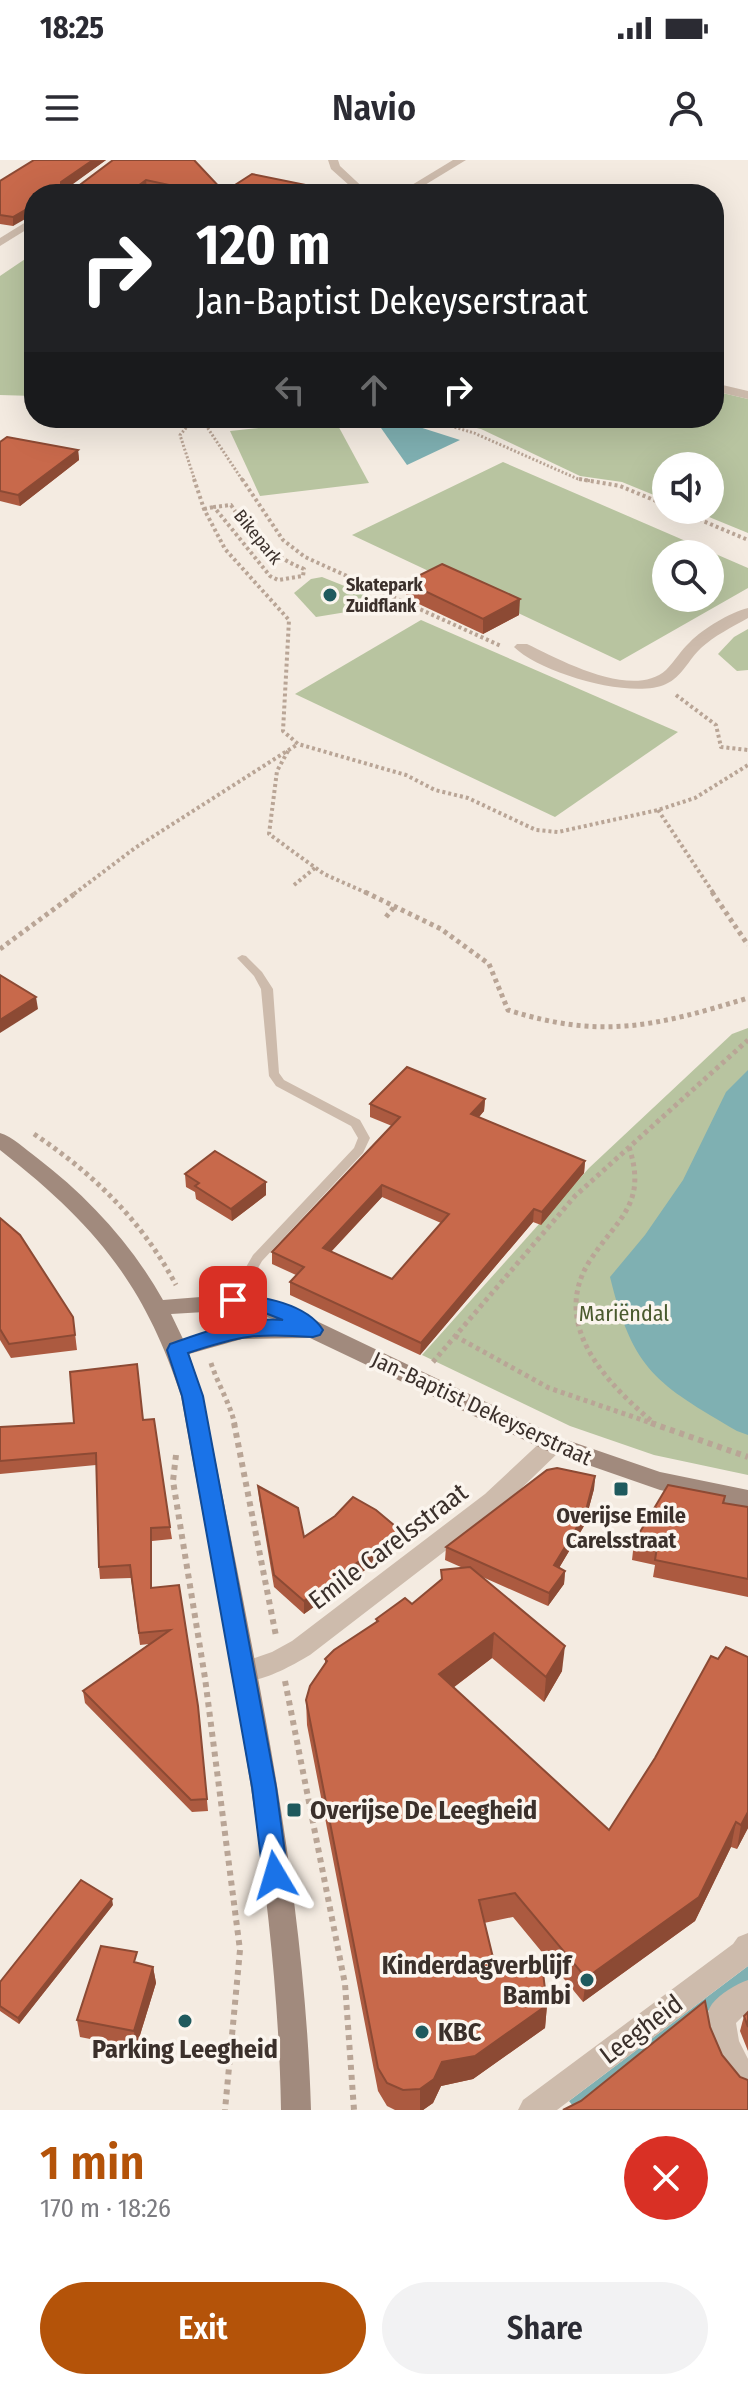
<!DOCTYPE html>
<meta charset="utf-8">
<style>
body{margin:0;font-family:"Fira Sans Condensed",sans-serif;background:#f2f2f3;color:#2b2b33;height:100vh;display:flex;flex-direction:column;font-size:30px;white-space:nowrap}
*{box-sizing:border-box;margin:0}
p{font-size:26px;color:#7c7c81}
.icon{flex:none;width:44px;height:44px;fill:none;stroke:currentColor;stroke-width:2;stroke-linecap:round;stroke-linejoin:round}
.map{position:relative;height:1950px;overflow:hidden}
.side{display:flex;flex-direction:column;background:#fff;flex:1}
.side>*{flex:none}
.top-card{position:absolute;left:24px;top:24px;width:700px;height:244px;border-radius:32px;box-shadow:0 8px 32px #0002;background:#202124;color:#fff;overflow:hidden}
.buttons{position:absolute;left:652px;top:292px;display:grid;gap:16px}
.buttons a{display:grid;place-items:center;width:72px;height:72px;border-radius:50%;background:#fff;box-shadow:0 8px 32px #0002;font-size:40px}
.pin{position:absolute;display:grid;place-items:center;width:68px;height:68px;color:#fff;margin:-34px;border-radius:16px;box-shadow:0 4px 12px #0006}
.me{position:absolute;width:88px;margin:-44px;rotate:353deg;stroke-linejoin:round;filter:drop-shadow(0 0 6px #0008)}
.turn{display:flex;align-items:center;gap:28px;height:168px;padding:0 40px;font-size:36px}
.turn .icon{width:104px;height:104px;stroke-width:2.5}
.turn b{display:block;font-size:56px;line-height:68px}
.lanes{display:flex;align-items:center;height:76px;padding:0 40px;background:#0003;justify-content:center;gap:40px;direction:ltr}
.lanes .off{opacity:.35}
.round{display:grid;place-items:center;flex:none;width:84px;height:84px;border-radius:42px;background:#f2f2f3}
.overview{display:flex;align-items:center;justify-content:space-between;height:136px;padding:0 40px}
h1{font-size:48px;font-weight:600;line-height:60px;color:#b45309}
.cta{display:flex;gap:16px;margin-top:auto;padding:16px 40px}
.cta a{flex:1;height:92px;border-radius:48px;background:#b45309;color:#fff;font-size:32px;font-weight:600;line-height:92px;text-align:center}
.cta a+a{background:#f2f2f3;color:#2b2b33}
.status{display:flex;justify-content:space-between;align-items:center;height:56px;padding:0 40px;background:#fff;direction:ltr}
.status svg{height:22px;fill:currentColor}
header{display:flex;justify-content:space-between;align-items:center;height:104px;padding:0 40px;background:#fff;font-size:36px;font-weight:600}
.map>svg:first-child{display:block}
</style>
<div class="status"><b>18:25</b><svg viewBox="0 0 49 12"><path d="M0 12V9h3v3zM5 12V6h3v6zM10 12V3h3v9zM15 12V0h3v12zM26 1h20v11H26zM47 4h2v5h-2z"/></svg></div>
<header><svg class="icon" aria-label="menu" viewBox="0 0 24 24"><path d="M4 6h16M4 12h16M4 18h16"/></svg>Navio<svg class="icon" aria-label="person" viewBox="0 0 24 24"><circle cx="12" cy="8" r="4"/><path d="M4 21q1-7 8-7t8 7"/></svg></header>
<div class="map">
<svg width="748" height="1950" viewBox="0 0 748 1950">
<rect width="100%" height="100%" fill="#f4ebe1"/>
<!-- green -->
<g fill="#b8c4a0" fill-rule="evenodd">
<polygon points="34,93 34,236 0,235 0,116"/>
<polygon points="714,231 748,239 748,373 692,350 710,350 710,306 666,306 666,340 622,322 580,316 481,269 433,258 714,258"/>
<polygon points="335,260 369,323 260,336 230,271"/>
<path d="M 503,302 L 748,408 L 748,428 L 620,501 L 352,375 ZM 666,394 L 710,394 L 710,438 L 666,438 Z"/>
<polygon points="322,417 362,433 375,444 371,448 316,457 294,433 311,419"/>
<polygon points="421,460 678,572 555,657 295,534"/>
<polygon points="748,469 748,510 737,511 718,494 734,477"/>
<polygon points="748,868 748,1315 654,1295 570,1266 422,1195 589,1008 732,874"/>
</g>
<!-- water -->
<g fill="#7fb0b2">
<polygon points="374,258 391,258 460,280 407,305"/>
<path d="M 748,910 L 748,1275 L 737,1271 C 657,1224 633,1211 610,1117 L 645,1075 L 683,1020 L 726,932 Z"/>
<polygon points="748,1806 748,1821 576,1950 569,1941"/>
</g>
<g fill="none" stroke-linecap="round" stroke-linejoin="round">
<!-- path-far3 -->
<g stroke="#b9a596" stroke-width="3" stroke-dasharray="2 2" stroke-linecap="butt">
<polyline points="201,258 243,321"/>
<polyline points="424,258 474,273 578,319 591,321"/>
<polyline points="195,321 180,275 191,262 202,259"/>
</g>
<!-- path-far2 -->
<g stroke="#b9a596" stroke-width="4" stroke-dasharray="3 3" stroke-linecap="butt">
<polyline points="194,319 204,349 225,389 289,460 283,571 298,584 406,615 435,630 468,638 536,670 558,672 658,650 695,638 748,605"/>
<polyline points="242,319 283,380 305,397 501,486"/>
<polyline points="579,319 620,326 666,345"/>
<path d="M 231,345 C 250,374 271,396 304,409 L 303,416 L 278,420 L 270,416 L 214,347 Z"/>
<polyline points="204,349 214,347"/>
<polyline points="677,350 748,380"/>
<polyline points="676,535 716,565 721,587 748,590"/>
<polyline points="288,591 277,611 269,674 324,714 369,734"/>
<polyline points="658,650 714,734"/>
<polyline points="294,725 315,708"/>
<polyline points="74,734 135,688 298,584"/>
</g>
<!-- path-far1 -->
<g stroke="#b9a596" stroke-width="5" stroke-dasharray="4 4" stroke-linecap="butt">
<path d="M 365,732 L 441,769 L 489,804 L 508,850 C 602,880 656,866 748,838"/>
<polyline points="712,732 748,785"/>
<polyline points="386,757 395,746"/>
<polyline points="0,789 77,732"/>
<path d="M 34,974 C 94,1014 142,1061 176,1125"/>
<path d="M 629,987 C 648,1045 617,1058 589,1102 C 549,1167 610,1226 655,1264"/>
<polyline points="455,1176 549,1228 657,1265"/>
<polyline points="433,1202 575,1036 748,880"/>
<path d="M 211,1203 C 218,1225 230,1243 235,1265"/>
</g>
<!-- path -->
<g stroke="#b9a596" stroke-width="6" stroke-dasharray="5 5" stroke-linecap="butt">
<polyline points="234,1263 276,1476"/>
<polyline points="651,1263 748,1297"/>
<polyline points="176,1295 173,1321 205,1518 240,1790 225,1950"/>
<polyline points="285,1521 345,1824 354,1950"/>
</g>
<!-- lane -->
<polygon fill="#cdbbac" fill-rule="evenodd" points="242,795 246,796 262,812 273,829 279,913 284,920 360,960 370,978 363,993 262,1101 238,1143 228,1143 227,1140 253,1095 354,988 358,978 351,966 276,926 269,916 261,829 254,816 237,798"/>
<!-- street -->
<g fill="#cdbbac" fill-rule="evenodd">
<polygon points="328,0 338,0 340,6 370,34 359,34 331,9"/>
<polygon points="453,0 466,0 410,34 397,34"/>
<polygon points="34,57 34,65 0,86 0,78"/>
<polygon points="714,223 748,231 748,239 714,231"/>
<path d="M 748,448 L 748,458 C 732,467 714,476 701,488 C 689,499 682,517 666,524 C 632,540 540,513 514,487 L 517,484 L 527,484 C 560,500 633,540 666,510 C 675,501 681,490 690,482 C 704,468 729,453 748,448 Z"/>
<path d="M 553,1275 L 561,1278 L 564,1284 L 561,1290 L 501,1348 L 310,1495 C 291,1506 256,1527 234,1519 L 230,1512 L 234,1505 L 272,1492 L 292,1481 L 485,1334 L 545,1278 Z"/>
<polygon points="748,1773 748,1806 557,1950 518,1950 523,1940 733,1784 738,1777"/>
<path d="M 748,1820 L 748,1851 L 736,1863 L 739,1881 L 748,1899 L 748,1935 C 725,1926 694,1868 712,1844 C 720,1834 736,1824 748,1820 Z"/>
</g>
<!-- secondary -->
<path fill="#a18a7d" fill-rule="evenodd" d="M 0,973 C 13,977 25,989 36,997 C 87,1036 131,1083 163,1140 L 238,1134 L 281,1144 L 561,1278 L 660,1312 L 748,1330 L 748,1348 L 660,1330 L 545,1290 L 310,1178 L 242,1179 L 189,1194 L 203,1236 C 248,1472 304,1709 311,1950 L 281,1950 C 277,1710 223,1472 181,1236 C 144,1122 93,1063 0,990 ZM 238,1150 L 277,1160 L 227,1166 L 183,1179 L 171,1154 Z"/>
</g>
<!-- wall -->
<g fill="#ac5a40" fill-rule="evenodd">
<polygon points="34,0 106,0 68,27 77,27 113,0 224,32 350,34 169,34 147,29 140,34 34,34 13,66 0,64 0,21"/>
<polygon points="0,282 78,290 79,300 20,346 0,341"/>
<polygon points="406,422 519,455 483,474 406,438"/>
<path d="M 485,939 L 484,951 L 479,957 L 585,1001 L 584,1013 L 541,1065 L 533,1062 L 420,1195 L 290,1135 L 290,1122 L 296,1115 L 272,1104 L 272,1092 L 392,966 L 370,957 L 370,944 ZM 382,1037 L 441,1063 L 392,1119 L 331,1092 Z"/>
<polygon points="185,1014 266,1035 232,1061 196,1039 195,1032 186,1027"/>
<polygon points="0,1058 73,1157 77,1190 11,1198 0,1180"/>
<polygon points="143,1260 170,1367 172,1379 152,1381 152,1428 198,1546 208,1651 192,1652 85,1543 83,1531 149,1484 140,1485 131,1418 100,1419 99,1407 96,1305 0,1314 0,1267"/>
<polygon points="595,1316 594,1329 584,1366 559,1408 565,1411 564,1424 548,1446 478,1415 562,1511 544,1542 492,1498 453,1528 609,1670 655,1598 748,1668 737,1689 731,1687 695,1761 583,1842 513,1757 484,1763 496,1810 547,1845 545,1868 473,1919 441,1926 433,1943 423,1950 395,1950 387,1946 378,1931 307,1565 306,1540 325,1504 325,1499 376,1462 376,1459 412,1444 441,1421 441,1410 463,1408 445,1400 446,1387"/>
<polygon points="258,1326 304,1377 401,1384 304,1454 274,1427 259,1338"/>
<polygon points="725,1336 724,1343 748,1347 748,1437 653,1417 655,1405 632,1400 634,1382"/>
<polygon points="113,1745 19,1864 0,1851 0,1822"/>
<polygon points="153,1807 156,1823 136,1888 80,1877 77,1860"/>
<polygon points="748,1852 748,1891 740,1871 744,1856"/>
</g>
<!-- shaded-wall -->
<g fill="#8c4a34">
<polygon points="93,0 106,0 62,32 62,34 61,22"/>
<polygon points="146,20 147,29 140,34 127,34"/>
<polygon points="34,45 34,54 13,66 13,57"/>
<polygon points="78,290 79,300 20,346 18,335"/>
<polygon points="520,439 519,455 483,474 483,459"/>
<polygon points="36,837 38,849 0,873 0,860"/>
<polygon points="485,939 484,951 471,966 471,954"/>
<polygon points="585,1001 584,1013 541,1065 542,1052"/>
<polygon points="266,1022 266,1035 232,1061 231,1049"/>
<polygon points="382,1025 382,1037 323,1100 323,1088"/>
<polygon points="534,1049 533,1062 420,1195 421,1183"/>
<polygon points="595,1316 594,1329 584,1366 553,1418 554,1405"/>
<polygon points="151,1368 152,1381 152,1440 151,1428"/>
<polygon points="401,1371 401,1384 304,1454 304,1441"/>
<polygon points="565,1411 564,1424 548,1446 549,1433"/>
<polygon points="494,1473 492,1498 438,1539 439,1514"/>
<polygon points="565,1486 562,1511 544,1542 546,1517"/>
<polygon points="748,1652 748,1668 737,1689 741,1665"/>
<polygon points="736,1662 731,1687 695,1761 583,1842 586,1818"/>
<polygon points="112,1739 113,1745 19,1864 18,1858"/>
<polygon points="153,1807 156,1823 136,1888 134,1871"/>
<polygon points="547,1845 545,1868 473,1919 441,1926 433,1943 423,1950 420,1950 420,1929 442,1902"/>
</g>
<!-- building -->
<g fill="#c8694b" stroke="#8c4a34" stroke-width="2" fill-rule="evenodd">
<polygon points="34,0 93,0 61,22 61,27 77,27 113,0 194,0 224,32 252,14 350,34 211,34 146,20 127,34 34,34 34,47 34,45 13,57 0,55 0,21"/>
<polygon points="7,277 78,290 18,335 0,331 0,282"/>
<polygon points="442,404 520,439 483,459 406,422"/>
<polygon points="0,815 36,837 0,860"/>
<path d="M 407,907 L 485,939 L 471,954 L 585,1001 L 542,1052 L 534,1049 L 421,1183 L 290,1122 L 304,1107 L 272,1092 L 400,957 L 370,944 ZM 382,1025 L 449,1054 L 392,1119 L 323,1088 Z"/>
<polygon points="215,991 266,1022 231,1049 195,1026 199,1023 185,1014"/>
<polygon points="0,1058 20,1075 73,1157 75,1175 9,1184 0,1169"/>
<polygon points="137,1204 143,1260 154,1259 170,1367 151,1368 151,1428 179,1425 198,1546 207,1639 191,1640 83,1531 170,1470 139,1473 130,1405 99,1407 96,1293 0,1301 0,1267 74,1263 70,1212"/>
<polygon points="557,1308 595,1316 585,1354 554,1405 565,1411 549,1433 446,1387 547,1310"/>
<polygon points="668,1325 725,1336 723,1343 748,1347 748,1419 655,1400 657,1387 634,1382"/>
<polygon points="258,1326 298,1348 304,1377 335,1356 353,1337 376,1350 401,1371 304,1441 274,1415"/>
<polygon points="470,1407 565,1486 546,1517 494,1473 439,1514 609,1670 655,1598 711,1496 718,1499 726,1487 748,1497 748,1652 741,1665 736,1662 699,1737 586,1818 515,1733 479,1740 496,1810 543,1813 547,1845 475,1896 442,1902 434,1919 420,1929 403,1930 387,1923 378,1908 306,1540 310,1526 327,1501 325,1499 334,1490 378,1461 376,1459 405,1438 412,1444 442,1419 441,1410"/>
<polygon points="81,1720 112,1739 18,1858 0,1846 0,1822"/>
<polygon points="101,1786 137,1792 134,1802 153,1807 134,1871 77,1860"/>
<polygon points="705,1841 710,1867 722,1895 740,1917 748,1920 748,1950 563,1950 581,1941"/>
<polygon points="748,1852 748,1867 744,1856"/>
</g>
<!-- route -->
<path fill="#1a73e8" stroke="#114b97" stroke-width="2" d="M 233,1133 C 262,1137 306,1143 323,1170 L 320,1175 L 313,1177 C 257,1173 242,1175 188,1193 L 203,1236 L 276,1627 L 288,1715 L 284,1723 L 275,1727 L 266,1723 L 263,1715 L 252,1627 L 182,1236 L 167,1190 L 170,1184 C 208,1171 242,1157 283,1160 L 260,1151 L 226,1145 L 223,1140 L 226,1135 Z"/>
<!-- markers -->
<g fill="#1f5a5e" stroke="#fbf5ee" stroke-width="3">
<circle cx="330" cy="435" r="8"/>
<rect x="613" y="1321" width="16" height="16" rx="4"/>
<rect x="286" y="1642" width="16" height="16" rx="4"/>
<circle cx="587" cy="1820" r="8"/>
<circle cx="185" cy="1861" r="8"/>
<circle cx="422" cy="1872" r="8"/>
</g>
<g text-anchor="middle" stroke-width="7" stroke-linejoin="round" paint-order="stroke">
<!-- far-street labels -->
<g font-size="18" fill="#3b302b" stroke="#fbf5ee">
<text transform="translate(258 377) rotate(51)" y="6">Bikepark</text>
</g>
<!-- far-poi labels -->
<g font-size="18" font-weight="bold" fill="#3b302b" stroke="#fbf5ee" text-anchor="start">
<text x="346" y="431">Skatepark<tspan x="346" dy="21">Zuidflank</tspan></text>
</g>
<!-- park labels -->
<g font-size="22" fill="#4a5a2e" stroke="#fbf5ee">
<text x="624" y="1161">Mariëndal</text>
</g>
<!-- street labels -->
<g font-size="22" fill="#3b302b" stroke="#fbf5ee">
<text transform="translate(482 1248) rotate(25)" y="8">Jan-Baptist Dekeyserstraat</text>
</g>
<!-- poi labels -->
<g font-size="22" font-weight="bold" fill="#3b302b" stroke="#fbf5ee">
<text x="621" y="1363">Overijse Emile<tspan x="621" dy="25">Carelsstraat</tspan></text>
</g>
<!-- near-street labels -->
<g font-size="26" fill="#3b302b" stroke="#fbf5ee">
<text transform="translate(388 1386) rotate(-37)" y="9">Emile Carelsstraat</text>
<text transform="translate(641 1869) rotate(-37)" y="9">Leegheid</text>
</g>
<!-- near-poi labels -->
<g font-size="26" font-weight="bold" fill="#3b302b" stroke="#fbf5ee" text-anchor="start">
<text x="310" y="1659">Overijse De Leegheid</text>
<text x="571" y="1814" text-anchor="end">Kinderdagverblijf<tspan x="571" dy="30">Bambi</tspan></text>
<text x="438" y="1881">KBC</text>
<text x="185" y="1898" text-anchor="middle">Parking Leegheid</text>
</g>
</g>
</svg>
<div class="buttons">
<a><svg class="icon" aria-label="sound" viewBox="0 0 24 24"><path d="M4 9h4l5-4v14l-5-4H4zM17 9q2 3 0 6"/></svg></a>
<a><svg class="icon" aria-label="search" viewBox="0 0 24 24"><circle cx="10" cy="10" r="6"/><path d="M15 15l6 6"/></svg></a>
</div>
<div class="pin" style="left:233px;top:1140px;background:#d93025"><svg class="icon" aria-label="arrive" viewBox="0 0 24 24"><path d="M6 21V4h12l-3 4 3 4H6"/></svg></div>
<svg class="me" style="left:275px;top:1715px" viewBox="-20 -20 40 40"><path d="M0-17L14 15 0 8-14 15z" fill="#1a73e8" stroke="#fff" stroke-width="4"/></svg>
<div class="top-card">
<div class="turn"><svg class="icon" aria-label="right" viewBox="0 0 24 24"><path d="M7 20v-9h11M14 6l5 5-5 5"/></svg><div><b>120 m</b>Jan-Baptist Dekeyserstraat</div></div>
<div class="lanes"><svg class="icon off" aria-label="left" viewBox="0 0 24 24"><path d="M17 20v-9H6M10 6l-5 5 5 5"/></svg><svg class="icon off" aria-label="ahead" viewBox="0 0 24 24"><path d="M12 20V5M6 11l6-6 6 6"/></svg><svg class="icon" aria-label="right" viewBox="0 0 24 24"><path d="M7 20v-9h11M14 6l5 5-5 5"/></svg></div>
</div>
</div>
<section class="side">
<div class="overview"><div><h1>1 min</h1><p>170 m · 18:26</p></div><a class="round" style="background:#d93025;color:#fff"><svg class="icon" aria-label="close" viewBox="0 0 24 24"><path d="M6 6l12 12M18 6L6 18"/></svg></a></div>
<div class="cta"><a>Exit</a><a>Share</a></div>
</section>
